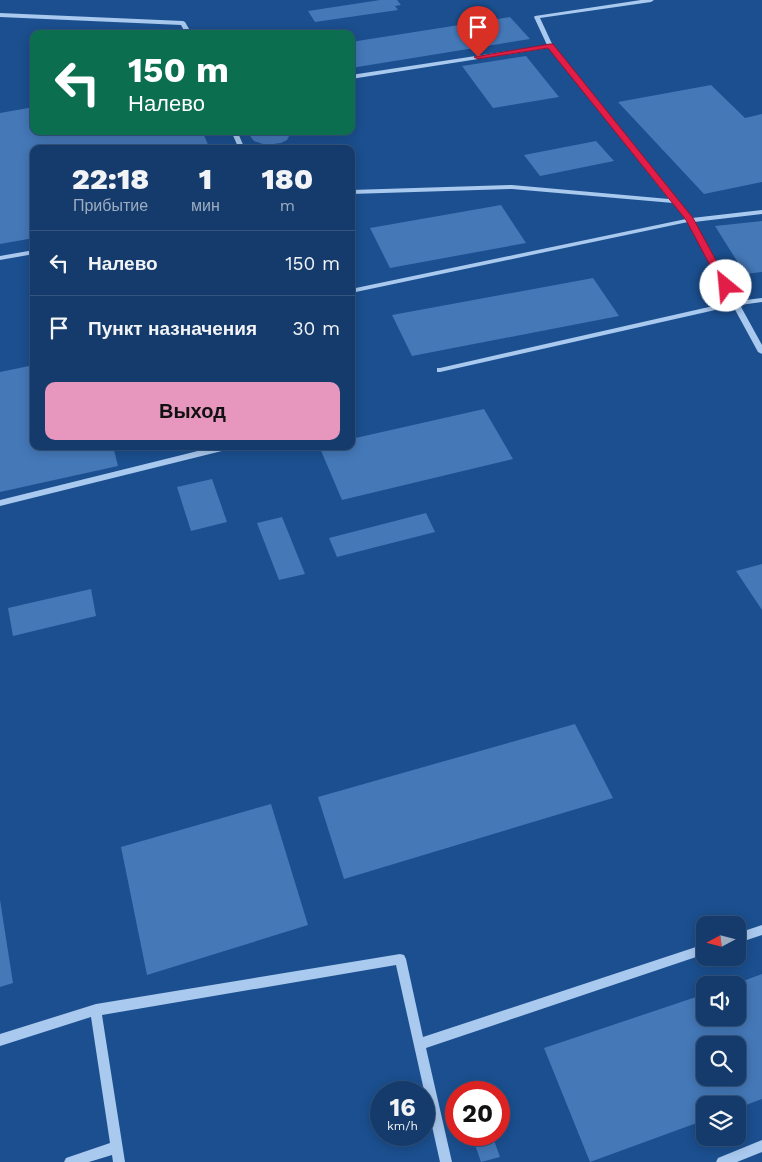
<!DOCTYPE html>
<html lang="ru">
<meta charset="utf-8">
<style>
body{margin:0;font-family:"Work Sans",sans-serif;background:#214673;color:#f1f3f6;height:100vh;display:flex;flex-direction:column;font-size:19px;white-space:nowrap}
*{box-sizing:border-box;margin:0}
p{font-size:16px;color:#9dadc1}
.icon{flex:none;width:28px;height:28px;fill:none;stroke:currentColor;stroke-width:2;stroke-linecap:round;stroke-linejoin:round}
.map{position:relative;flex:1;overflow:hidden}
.panel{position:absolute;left:30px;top:145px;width:325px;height:305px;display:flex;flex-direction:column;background:#143b6b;border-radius:10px;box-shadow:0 2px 12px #0003,0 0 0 1px #33557e}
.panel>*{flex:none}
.top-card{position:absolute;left:30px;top:30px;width:325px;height:105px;border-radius:10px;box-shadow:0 2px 12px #0003,0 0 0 1px #33557e;background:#0b6e4f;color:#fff;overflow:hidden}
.needle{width:32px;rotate:263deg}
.tools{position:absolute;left:696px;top:916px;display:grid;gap:10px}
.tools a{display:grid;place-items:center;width:50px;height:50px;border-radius:10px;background:#143b6b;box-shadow:0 2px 12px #0003,0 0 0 1px #33557e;font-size:25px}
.speed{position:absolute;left:370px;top:1081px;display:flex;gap:10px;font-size:25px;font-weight:700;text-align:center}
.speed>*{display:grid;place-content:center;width:65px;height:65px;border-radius:50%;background:#143b6b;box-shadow:0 2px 12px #0003,0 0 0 1px #33557e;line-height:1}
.speed small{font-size:12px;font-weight:400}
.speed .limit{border:8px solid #d22;background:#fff;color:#111}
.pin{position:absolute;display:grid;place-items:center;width:42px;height:42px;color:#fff;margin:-51px -21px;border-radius:50% 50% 50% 0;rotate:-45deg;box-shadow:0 0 5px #0007}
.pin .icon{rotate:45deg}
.me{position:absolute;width:55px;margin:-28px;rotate:332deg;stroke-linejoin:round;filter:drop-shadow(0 0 4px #0008)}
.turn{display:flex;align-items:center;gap:18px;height:105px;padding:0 15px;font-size:22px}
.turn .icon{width:65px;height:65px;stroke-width:2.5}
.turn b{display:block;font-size:35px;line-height:42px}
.eta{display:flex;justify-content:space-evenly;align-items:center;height:85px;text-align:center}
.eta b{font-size:30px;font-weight:800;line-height:35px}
.cta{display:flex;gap:10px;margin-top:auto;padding:10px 15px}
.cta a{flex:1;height:58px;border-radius:10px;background:#e797bd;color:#111;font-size:20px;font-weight:800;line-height:58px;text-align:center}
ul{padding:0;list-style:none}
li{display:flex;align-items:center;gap:15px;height:65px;padding:0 15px;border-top:1px solid #33557e}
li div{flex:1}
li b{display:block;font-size:19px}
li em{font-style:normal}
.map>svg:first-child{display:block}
</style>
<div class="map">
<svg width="762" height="1162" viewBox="0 0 762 1162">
<rect width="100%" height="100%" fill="#1b4f8f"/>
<!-- building -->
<g fill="#4478b7" fill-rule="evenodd">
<polygon points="380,0 397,0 401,5 395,6 398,10 315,22 308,11"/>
<polygon points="510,17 530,39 351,68 351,42"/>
<polygon points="526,56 559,97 493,108 462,66"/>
<polygon points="711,85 745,118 762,114 762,182 704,194 618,102"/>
<polygon points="34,107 34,131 202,131 210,149 34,149 34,238 0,244 0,113"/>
<polygon points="251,131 289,131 290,134 287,140 281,143 266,145 254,141 250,136"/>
<polygon points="596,141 614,161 540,176 524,155"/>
<polygon points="501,205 526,243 390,268 370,228"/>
<polygon points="762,221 762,272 745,274 715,226"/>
<polygon points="593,278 619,316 412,356 392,315"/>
<polygon points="34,365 34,446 113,446 118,466 0,492 0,372"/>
<polygon points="484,409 513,459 342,500 319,446 351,446 351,439"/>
<polygon points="212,479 227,522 191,531 177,487"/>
<polygon points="426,513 435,532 337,557 329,538"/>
<polygon points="282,517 305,574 279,580 257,523"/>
<polygon points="762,564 762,610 736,571"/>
<polygon points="91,589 96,616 13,636 8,608"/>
<polygon points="575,724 613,798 344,879 318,797"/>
<polygon points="271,804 308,925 147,975 121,847"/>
<polygon points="0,900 13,983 0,987"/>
<path d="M 762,974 L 762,1099 L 738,1108 L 738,1105 L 705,1105 L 705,1120 L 590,1162 L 544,1048 L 705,994 L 705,1018 L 738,1018 L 738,985 L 732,985 ZM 705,1045 L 738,1045 L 738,1078 L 705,1078 Z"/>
<polygon points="474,1135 492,1135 500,1157 481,1162 472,1136"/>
</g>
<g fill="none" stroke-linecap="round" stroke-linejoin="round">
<!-- minor -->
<g fill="#a9c9ee" fill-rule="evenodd">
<polygon points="641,0 654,0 651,2 540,18 553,46 692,218 762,210 762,214 694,222 737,301 762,298 762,302 740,305 762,345 762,354 758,352 733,306 440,372 437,372 437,368 440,368 731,302 688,222 351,293 351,289 686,219 673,203 512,189 351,194 351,190 512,185 669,199 549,48 351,79 351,75 547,45 534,17 535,16"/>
<polygon points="0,13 183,21 185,22 192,34 186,34 181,25 0,17"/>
<polygon points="231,131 237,131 245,149 239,149"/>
<polygon points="34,250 34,254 0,260 0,256"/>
<polygon points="218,446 234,446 230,449 0,506 0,500"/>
<polygon points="762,925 762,935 738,943 738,933"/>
<polygon points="705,944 705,954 426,1048 452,1162 440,1162 396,965 102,1015 125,1162 113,1162 112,1155 89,1162 64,1162 66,1158 110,1143 91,1017 0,1046 0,1034 96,1004 400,954 404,955 406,959 423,1037"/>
<polygon points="762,1140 762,1152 737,1162 716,1162 718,1158"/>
</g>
</g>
<!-- route -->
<polygon fill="#e11d48" stroke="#92132f" points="550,44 553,44 693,218 730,286 729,288 722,288 721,286 686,220 548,48 478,59 474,57"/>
</svg>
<div class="tools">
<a><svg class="needle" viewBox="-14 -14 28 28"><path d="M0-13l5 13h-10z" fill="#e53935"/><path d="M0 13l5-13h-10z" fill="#9dadc1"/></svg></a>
<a><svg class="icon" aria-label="sound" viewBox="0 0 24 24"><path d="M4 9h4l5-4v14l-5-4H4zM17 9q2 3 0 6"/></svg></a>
<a><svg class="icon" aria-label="search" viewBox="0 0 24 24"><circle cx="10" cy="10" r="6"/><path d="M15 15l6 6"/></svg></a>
<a><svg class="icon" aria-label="layers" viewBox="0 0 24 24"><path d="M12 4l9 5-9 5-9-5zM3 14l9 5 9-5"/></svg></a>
</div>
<div class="speed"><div>16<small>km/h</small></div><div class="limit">20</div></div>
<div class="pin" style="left:478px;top:57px;background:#d93025"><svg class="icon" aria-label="arrive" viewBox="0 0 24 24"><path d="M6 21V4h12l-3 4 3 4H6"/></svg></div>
<svg class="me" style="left:726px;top:286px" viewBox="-20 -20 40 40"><circle r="19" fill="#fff"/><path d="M0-13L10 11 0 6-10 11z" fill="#e11d48"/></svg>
<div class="top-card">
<div class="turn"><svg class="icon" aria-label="left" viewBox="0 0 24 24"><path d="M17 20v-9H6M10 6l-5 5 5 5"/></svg><div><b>150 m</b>Налево</div></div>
</div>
<section class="panel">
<div class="eta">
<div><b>22:18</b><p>Прибытие</p></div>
<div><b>1</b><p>мин</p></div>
<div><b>180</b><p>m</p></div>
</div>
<ul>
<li><svg class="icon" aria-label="left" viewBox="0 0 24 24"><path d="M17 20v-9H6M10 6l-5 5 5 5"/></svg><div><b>Налево</b></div><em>150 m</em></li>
<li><svg class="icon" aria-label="arrive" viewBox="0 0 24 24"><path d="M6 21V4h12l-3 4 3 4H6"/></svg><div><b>Пункт назначения</b></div><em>30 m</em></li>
</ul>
<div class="cta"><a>Выход</a></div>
</section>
</div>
